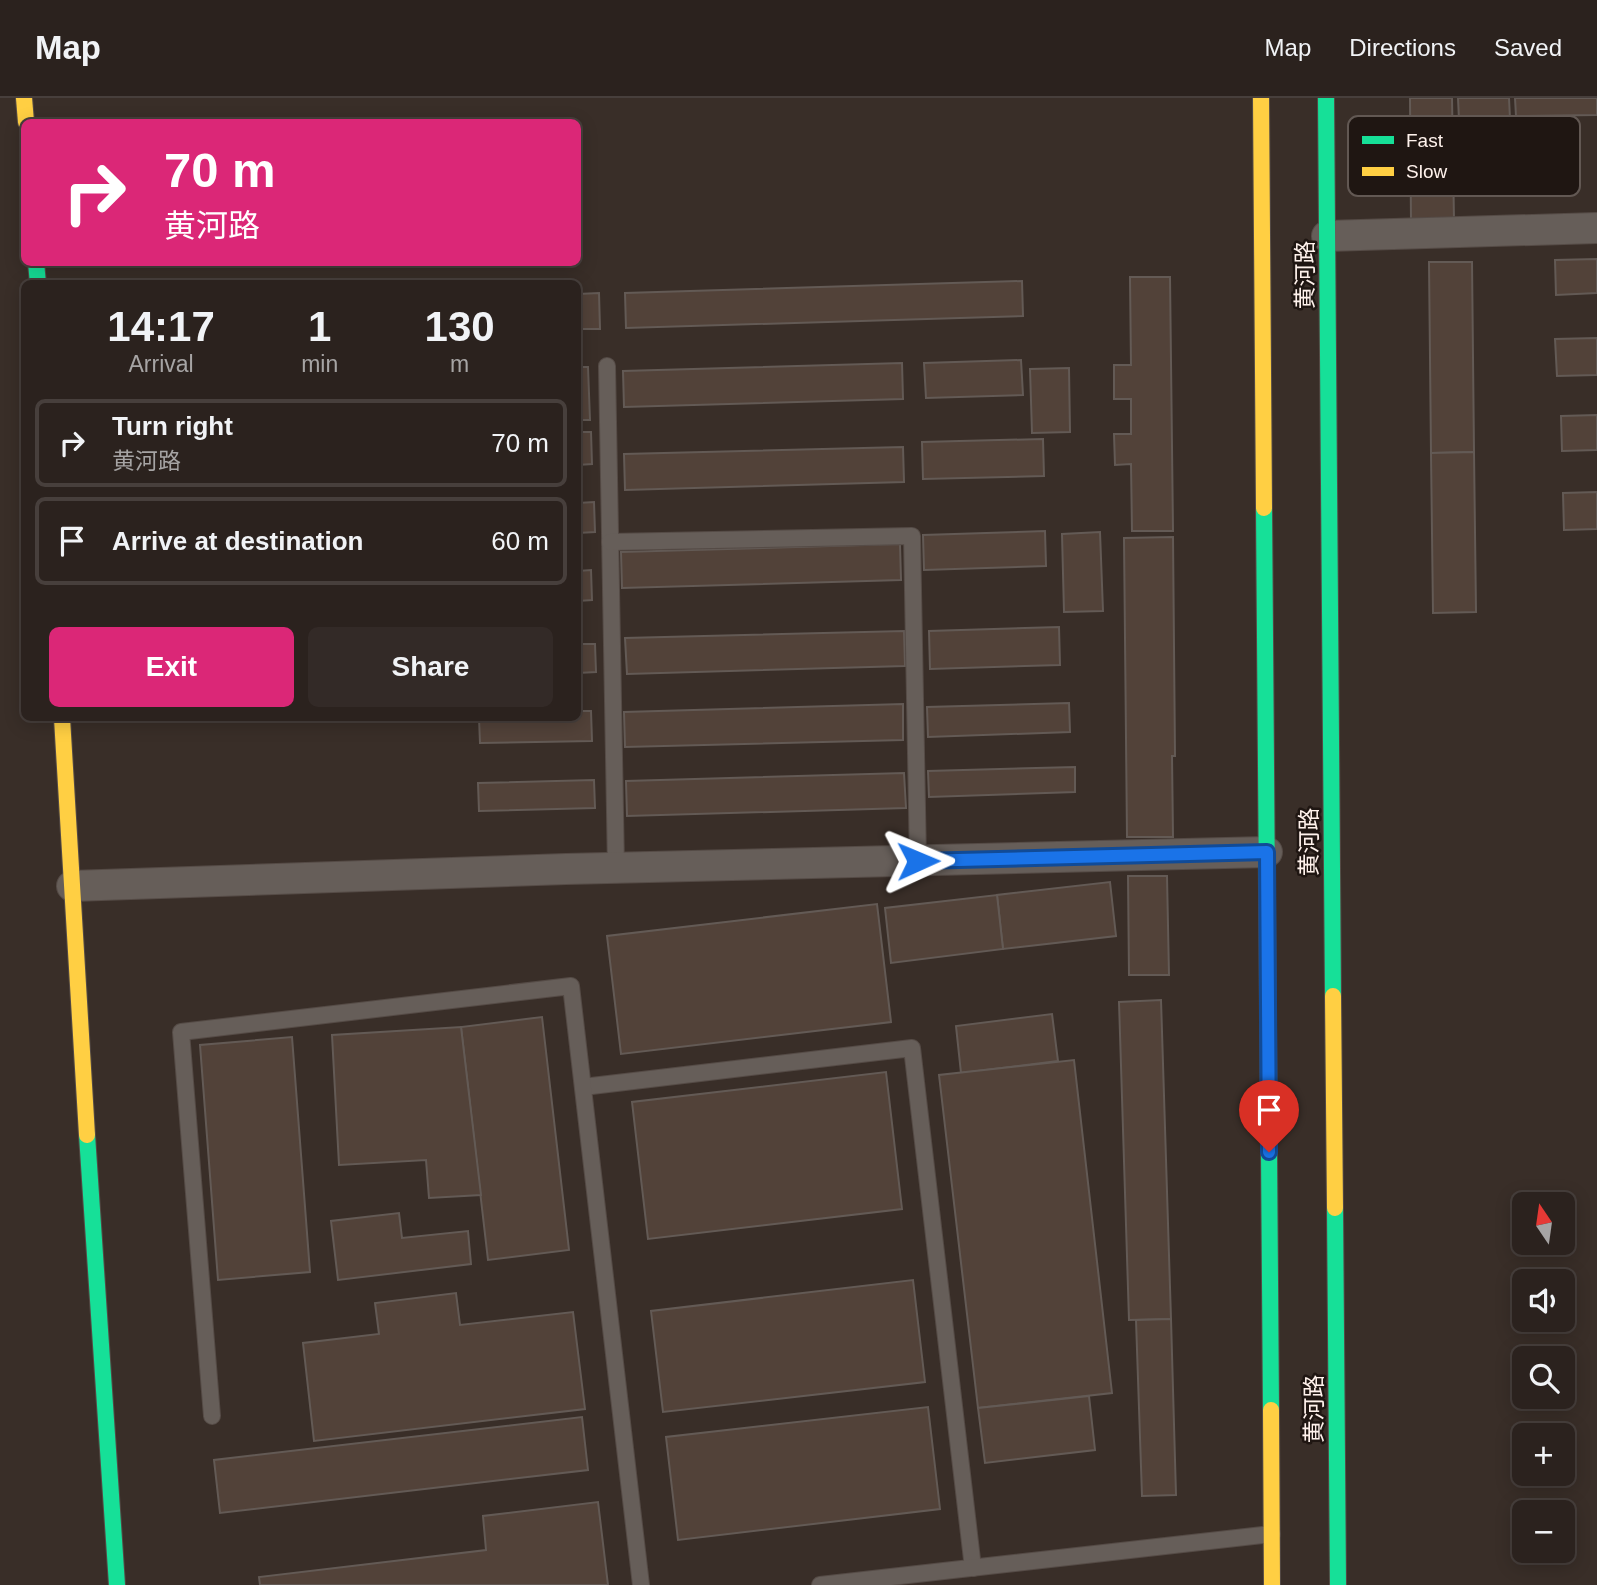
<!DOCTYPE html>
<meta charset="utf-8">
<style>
body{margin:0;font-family:Helvetica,"Noto Sans SC",sans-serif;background:#332a27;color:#f1f3f6;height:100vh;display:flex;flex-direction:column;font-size:26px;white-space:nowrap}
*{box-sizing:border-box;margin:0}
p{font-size:23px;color:#a6a4a4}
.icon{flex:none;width:38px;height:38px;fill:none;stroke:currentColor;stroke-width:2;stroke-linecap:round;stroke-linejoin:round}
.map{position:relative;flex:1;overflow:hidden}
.details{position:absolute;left:21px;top:182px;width:560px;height:441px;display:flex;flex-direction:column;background:#2b221e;border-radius:10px;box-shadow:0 4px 18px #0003,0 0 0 2px #473f3c}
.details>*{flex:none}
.banner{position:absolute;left:21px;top:21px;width:560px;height:147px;border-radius:10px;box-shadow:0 4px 18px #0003,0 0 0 2px #473f3c;background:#db2777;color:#fff;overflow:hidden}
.needle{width:46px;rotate:347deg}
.tools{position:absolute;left:1512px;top:1094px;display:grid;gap:14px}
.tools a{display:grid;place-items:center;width:63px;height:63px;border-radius:10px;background:#2b221e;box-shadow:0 4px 18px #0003,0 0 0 2px #473f3c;font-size:35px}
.pin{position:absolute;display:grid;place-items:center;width:60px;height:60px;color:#fff;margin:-72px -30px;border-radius:50% 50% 50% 0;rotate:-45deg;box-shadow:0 0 7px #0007}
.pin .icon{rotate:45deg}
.me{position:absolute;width:77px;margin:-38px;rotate:89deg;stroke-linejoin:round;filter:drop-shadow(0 0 5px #0008)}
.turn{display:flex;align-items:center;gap:24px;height:147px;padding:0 28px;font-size:32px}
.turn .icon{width:91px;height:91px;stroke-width:2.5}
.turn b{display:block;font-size:49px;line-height:60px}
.eta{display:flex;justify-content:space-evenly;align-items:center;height:119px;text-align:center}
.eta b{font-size:42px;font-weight:600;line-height:49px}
.primary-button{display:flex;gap:14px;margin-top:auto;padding:14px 28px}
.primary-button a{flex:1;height:80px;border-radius:10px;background:#db2777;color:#fff;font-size:28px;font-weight:600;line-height:80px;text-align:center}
.primary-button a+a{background:#332a27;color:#f1f3f6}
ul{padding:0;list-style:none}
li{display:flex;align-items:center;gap:21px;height:88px;margin:0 14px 10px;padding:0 14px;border:4px solid #473f3c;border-radius:10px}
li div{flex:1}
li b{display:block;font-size:26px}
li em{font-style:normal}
header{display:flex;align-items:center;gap:42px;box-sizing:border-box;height:98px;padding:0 35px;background:#2b221e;border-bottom:2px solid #473f3c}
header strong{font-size:33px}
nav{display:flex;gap:38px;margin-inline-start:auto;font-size:24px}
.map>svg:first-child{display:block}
</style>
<header>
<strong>Map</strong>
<nav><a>Map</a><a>Directions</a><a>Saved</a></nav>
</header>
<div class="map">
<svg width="1597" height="1487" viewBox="0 0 1597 1487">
<rect width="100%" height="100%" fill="#392e28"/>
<!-- building -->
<g fill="#524239" stroke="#635a55" stroke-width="2">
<polygon points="1410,0 1452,0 1454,123 1411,124"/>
<polygon points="1458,0 1509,0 1510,21 1459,22"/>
<polygon points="1515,0 1597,0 1597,17 1516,18"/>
<polygon points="1597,161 1597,195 1556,197 1555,162"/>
<polygon points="1429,164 1472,164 1474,354 1431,355"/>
<polygon points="1130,179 1170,179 1173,433 1132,433 1131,366 1115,367 1114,336 1131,336 1131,301 1114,301 1114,267 1131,267"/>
<polygon points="1022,183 1023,218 626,230 625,195"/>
<polygon points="599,195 600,231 578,231 578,196"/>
<polygon points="1597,240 1597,277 1557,278 1555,241"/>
<polygon points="1021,262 1023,297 926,300 924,265"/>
<polygon points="902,265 903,301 624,309 623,273"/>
<polygon points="578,269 588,269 590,322 578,322"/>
<polygon points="1069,270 1070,334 1032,335 1030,271"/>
<polygon points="1597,317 1597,352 1562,353 1561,318"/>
<polygon points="578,334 591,334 592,366 578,367"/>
<polygon points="1043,341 1044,378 923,381 922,344"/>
<polygon points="903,349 904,384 625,392 624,356"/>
<polygon points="1474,354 1476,514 1433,515 1431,355"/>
<polygon points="1597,394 1597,431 1564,432 1563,395"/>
<polygon points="594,404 595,434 578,435 578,405"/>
<polygon points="1045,433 1046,468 924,472 923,437"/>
<polygon points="1100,434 1103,513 1064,514 1062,436"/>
<polygon points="1173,439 1175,658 1172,658 1173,739 1127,739 1124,440"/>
<polygon points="900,446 901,482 622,490 621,454"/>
<polygon points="591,472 592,502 578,503 578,473"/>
<polygon points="1059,529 1060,567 930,571 929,533"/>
<polygon points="904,533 905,568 627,576 625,540"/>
<polygon points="578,546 595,546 596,574 578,575"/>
<polygon points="1069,605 1070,634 928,639 927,609"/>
<polygon points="903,606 903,642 625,649 624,614"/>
<polygon points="578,613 591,613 592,643 480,645 479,620 578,620"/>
<polygon points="1075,669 1075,694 929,699 928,673"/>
<polygon points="904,675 906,710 627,718 626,683"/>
<polygon points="594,682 595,710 479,713 478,685"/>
<polygon points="1128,778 1167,778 1169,877 1129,877"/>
<polygon points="1110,784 1116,838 1003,851 997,797"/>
<polygon points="997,797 1003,851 891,865 885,810"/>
<polygon points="877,806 891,924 621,956 607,838"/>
<polygon points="1161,902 1171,1221 1129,1222 1119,904"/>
<polygon points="1052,916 1058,963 961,975 956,928"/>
<polygon points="542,919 569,1152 488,1162 461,929"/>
<polygon points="461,929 481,1097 429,1100 426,1062 339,1067 332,937"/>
<polygon points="292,939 310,1174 218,1182 200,947"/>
<polygon points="1074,962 1112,1295 978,1310 939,977"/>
<polygon points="886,974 902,1111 648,1141 632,1004"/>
<polygon points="399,1115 402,1140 468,1133 471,1166 338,1182 331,1123"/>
<polygon points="913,1182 925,1284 663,1314 651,1213"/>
<polygon points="456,1195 460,1227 573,1214 585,1311 314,1343 303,1245 379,1236 375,1205"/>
<polygon points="1171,1221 1176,1397 1142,1398 1136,1222"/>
<polygon points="1089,1298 1095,1352 985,1365 978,1310"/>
<polygon points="928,1309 940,1411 678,1442 666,1339"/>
<polygon points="582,1319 588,1372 220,1415 214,1362"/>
<polygon points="598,1404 608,1487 260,1487 259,1479 486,1452 483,1418"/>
</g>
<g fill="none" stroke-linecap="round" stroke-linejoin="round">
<defs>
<g id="lane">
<polyline points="607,268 616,770"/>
<polyline points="610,444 912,438 918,763"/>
<polyline points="583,989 912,950 973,1470"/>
<polyline points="212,1318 181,934 571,888 641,1487"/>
<polyline points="820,1487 1272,1436"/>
</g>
<g id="street">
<polyline points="1327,138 1597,130"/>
<polyline points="72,788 566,771 1267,754"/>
</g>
<g id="fast">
<polyline points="1326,0 1333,898"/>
<polyline points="36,164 38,186"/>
<polyline points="1264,410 1271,1312"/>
<polyline points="87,1037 117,1487"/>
<polyline points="1335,1110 1338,1487"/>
</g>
<g id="slow">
<polyline points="24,0 26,24"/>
<polyline points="1261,0 1264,410"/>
<polyline points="62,620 87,1037"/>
<polyline points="1333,898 1335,1110"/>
<polyline points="1271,1312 1272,1487"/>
</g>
</defs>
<!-- lane casing -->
<use href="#lane" stroke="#554b46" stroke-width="18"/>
<!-- street casing -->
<use href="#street" stroke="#554b46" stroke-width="32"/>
<!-- fast casing -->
<use href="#fast" stroke="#554b46" stroke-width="18"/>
<!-- slow casing -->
<use href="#slow" stroke="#554b46" stroke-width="18"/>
<!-- lane -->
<use href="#lane" stroke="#665e59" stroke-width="16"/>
<!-- street -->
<use href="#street" stroke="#665e59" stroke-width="30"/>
<!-- fast -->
<use href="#fast" stroke="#16e098" stroke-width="16"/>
<!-- slow -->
<use href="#slow" stroke="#ffcf43" stroke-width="16"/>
</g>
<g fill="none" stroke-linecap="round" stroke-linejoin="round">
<defs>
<polyline id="route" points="918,763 1267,754 1269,1054"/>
</defs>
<!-- route casing -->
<use href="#route" stroke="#114b97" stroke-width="18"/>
<!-- route -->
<use href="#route" stroke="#1a73e8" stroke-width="12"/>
</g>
<g text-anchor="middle" stroke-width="5" stroke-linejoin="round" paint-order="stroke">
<!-- street labels -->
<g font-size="23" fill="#fff2ec" stroke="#1f1612">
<text transform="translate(1305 177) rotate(-90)" y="8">黄河路</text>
<text transform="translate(1309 744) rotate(-90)" y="8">黄河路</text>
<text transform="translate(1314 1311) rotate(-90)" y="8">黄河路</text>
</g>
</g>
<!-- legend -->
<rect x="1348" y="18" width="232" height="80" rx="10" fill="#1f1612" stroke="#625853" stroke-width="2"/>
<rect x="1362" y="38" width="32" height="8" fill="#16e098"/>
<rect x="1362" y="69" width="32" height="9" fill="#ffcf43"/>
<g font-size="19" fill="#fff2ec">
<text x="1406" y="49">Fast</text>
<text x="1406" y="80">Slow</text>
</g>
</svg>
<div class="tools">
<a><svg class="needle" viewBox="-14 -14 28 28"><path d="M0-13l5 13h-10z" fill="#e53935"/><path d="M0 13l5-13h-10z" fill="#a6a4a4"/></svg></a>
<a><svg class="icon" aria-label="sound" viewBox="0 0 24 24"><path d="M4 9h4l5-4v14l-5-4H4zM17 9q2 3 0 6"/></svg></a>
<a><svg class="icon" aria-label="search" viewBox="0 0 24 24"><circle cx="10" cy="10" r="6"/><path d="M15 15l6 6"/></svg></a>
<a>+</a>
<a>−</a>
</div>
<div class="pin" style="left:1269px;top:1054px;background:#d93025"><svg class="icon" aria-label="arrive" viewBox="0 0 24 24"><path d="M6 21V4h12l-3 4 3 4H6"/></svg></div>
<svg class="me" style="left:918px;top:763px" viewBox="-20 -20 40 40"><path d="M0-17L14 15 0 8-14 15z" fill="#1a73e8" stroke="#fff" stroke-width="4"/></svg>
<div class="banner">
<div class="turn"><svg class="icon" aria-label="right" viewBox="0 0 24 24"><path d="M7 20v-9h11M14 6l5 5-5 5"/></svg><div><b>70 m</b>黄河路</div></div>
</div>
<section class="details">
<div class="eta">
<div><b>14:17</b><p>Arrival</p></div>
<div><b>1</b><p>min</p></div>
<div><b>130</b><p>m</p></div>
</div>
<ul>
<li><svg class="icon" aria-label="right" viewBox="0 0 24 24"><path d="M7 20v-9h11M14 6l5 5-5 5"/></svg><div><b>Turn right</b><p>黄河路</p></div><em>70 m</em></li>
<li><svg class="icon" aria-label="arrive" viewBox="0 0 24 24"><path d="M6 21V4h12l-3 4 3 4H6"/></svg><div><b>Arrive at destination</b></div><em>60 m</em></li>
</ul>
<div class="primary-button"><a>Exit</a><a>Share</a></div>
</section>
</div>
